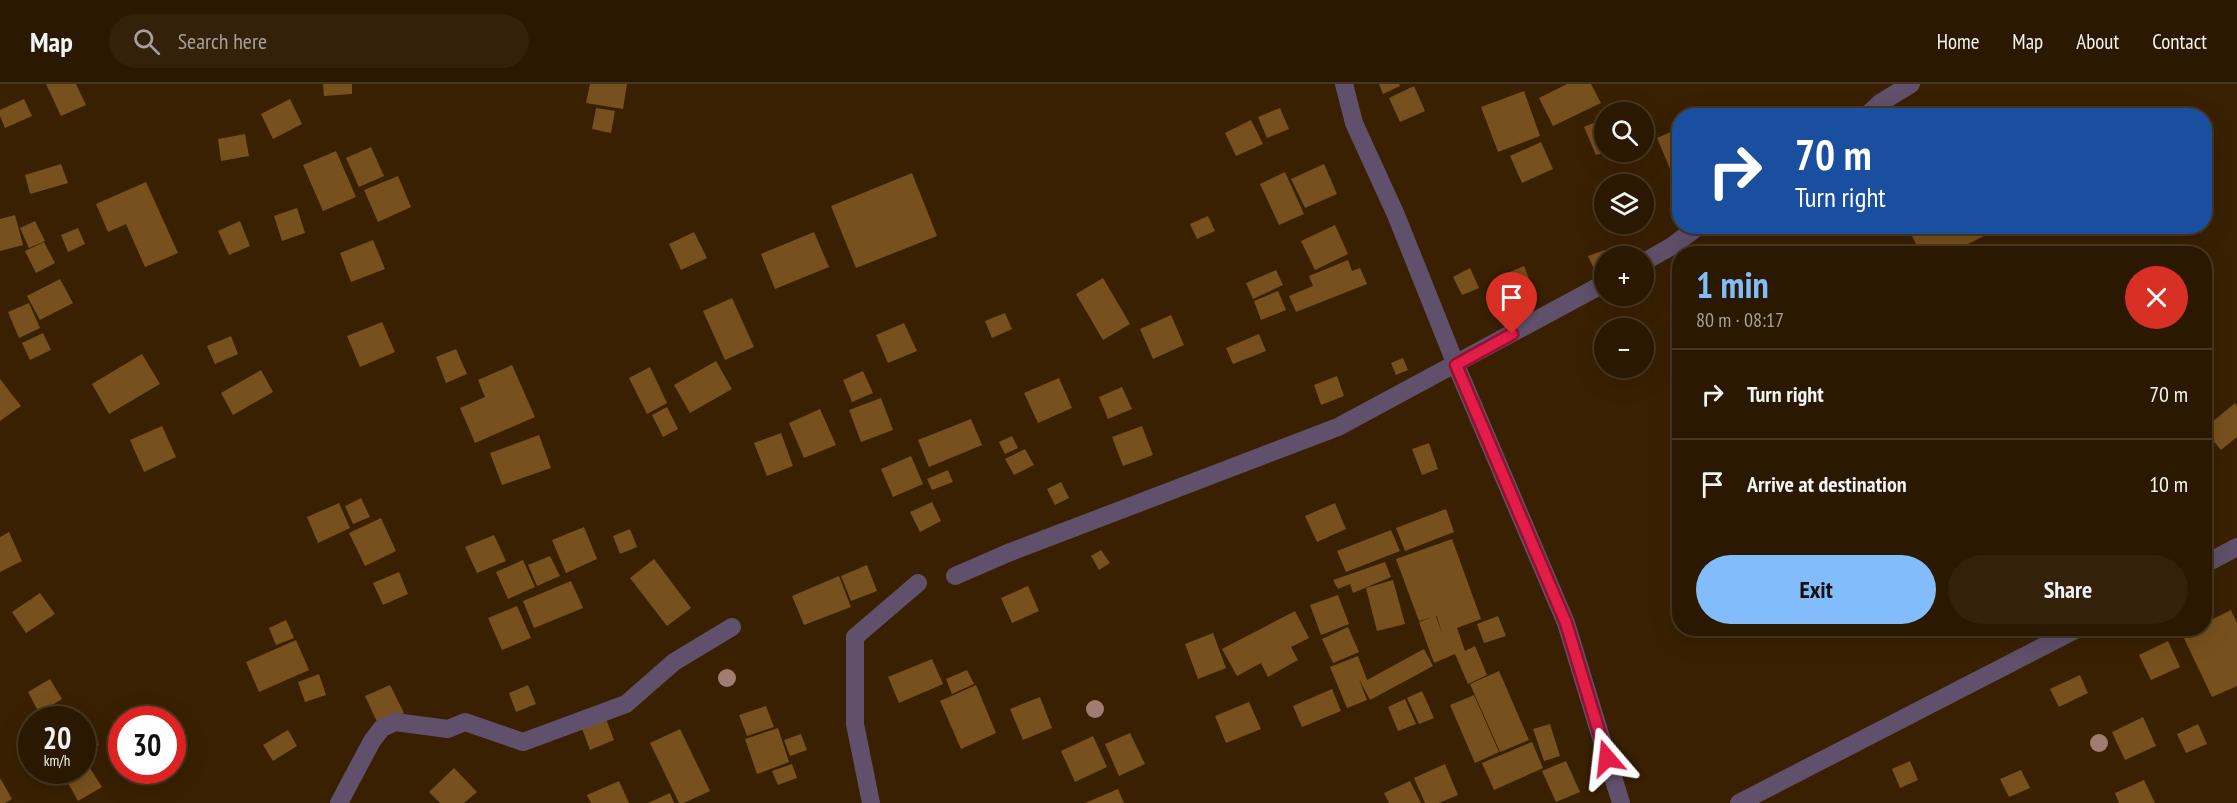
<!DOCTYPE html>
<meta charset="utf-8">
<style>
body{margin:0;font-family:"PT Sans Narrow",sans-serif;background:#33210a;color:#f1f3f6;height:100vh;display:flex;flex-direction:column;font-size:22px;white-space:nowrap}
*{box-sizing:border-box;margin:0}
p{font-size:20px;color:#a6a099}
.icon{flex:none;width:33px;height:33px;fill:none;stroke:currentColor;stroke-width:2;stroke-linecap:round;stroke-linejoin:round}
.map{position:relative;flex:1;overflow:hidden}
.sheet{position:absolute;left:1672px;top:162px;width:540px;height:390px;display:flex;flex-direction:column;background:#2b1800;border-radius:24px;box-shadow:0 6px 24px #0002,0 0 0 2px #473722}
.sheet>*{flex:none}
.top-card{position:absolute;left:1672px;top:24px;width:540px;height:126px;border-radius:24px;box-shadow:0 6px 24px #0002,0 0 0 2px #473722;background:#1a4fa0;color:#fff;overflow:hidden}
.buttons{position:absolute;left:1594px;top:18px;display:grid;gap:12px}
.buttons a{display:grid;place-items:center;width:60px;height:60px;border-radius:50%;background:#2b1800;box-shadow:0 6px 24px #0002,0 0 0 2px #473722;font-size:30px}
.speed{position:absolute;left:18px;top:622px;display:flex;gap:12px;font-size:30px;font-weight:700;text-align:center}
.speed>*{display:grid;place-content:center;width:78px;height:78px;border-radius:50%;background:#2b1800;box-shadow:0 6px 24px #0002,0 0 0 2px #473722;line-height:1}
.speed small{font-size:15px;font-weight:400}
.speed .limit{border:9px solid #d22;background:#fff;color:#111}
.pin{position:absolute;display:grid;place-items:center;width:51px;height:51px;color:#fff;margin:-62px -26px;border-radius:50% 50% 50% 0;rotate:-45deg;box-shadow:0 0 6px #0007}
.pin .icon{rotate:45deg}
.me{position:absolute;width:66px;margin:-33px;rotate:343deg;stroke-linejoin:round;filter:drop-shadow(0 0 4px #0008)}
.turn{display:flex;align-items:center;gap:21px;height:126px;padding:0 24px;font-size:27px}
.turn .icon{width:78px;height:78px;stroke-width:2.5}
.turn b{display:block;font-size:42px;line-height:51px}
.round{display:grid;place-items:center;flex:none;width:63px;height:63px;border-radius:32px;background:#33210a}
.summary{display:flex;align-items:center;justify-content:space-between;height:102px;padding:0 24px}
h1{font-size:36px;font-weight:700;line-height:45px;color:#83bcfb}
.cta{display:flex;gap:12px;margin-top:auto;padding:12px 24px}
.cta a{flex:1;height:69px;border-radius:36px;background:#83bcfb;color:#111;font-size:24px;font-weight:700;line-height:69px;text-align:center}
.cta a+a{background:#33210a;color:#f1f3f6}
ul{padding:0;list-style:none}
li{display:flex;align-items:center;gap:18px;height:90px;padding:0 24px;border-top:2px solid #473722}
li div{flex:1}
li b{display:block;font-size:22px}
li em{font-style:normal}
header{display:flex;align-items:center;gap:36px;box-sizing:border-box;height:84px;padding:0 30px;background:#2b1800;border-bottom:2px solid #473722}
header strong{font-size:28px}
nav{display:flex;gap:33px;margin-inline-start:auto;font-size:21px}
.search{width:420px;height:54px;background:#33210a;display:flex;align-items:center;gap:15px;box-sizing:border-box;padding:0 21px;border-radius:33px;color:#a6a099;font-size:22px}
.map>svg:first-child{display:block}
</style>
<header>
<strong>Map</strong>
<div class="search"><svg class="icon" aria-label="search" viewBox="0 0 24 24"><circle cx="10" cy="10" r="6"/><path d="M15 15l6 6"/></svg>Search here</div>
<nav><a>Home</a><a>Map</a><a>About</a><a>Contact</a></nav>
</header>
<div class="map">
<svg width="2237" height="719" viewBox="0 0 2237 719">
<rect width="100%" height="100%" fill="#392000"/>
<!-- building -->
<g fill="#77511d">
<polygon points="46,0 76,0 86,21 61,32"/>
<polygon points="323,0 352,0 352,10 324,12"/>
<polygon points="590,0 627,0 623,25 586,19"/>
<polygon points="1379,0 1399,0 1400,2 1383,10"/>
<polygon points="1567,0 1591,0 1601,19 1553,42 1539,14"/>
<polygon points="1414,2 1425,27 1400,38 1389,14"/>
<polygon points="1524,7 1540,52 1498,68 1481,23"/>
<polygon points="24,15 32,32 5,44 0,32 0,26"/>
<polygon points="290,15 302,40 273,55 261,30"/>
<polygon points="596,24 615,27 611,49 592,45"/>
<polygon points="1280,24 1289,45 1267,54 1258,33"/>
<polygon points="1605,34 1605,68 1596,71 1584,43"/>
<polygon points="1251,36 1263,60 1236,72 1225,49"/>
<polygon points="1680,44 1680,97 1676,99 1657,54"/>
<polygon points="245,50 249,72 221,77 218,55"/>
<polygon points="1541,58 1553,85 1522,99 1510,72"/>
<polygon points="371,63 384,92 359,103 346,74"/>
<polygon points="336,67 356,113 323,127 303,81"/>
<polygon points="61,80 68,99 30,110 25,91"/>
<polygon points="1324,80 1337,110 1305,124 1291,95"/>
<polygon points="1285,88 1304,130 1279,141 1260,100"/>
<polygon points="912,89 937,152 856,184 831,122"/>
<polygon points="398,92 411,123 378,138 364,106"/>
<polygon points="146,98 178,169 145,183 126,140 108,148 96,120"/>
<polygon points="297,124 305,149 282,157 274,132"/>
<polygon points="15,131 23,161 0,167 0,135"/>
<polygon points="1208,132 1215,147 1197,155 1190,140"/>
<polygon points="35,137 45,157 29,164 20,144"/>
<polygon points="240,137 250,162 229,171 218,147"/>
<polygon points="1335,141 1348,170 1315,186 1301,157"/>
<polygon points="1907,142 2004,142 1948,170 1921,170"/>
<polygon points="78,144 85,160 68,168 61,151"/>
<polygon points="694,148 707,174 681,186 669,160"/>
<polygon points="814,148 829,183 775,205 761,170"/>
<polygon points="373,156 385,185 351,198 340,169"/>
<polygon points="44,158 55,179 36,189 25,167"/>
<polygon points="1605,166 1608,172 1605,172 1605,181 1594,185 1588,172"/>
<polygon points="1348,176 1352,187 1360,184 1367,200 1296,228 1289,212 1313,202 1309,192"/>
<polygon points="1524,182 1534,207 1508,217 1498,193"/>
<polygon points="1470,184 1479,204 1462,211 1453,193"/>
<polygon points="1276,186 1283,201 1253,215 1246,199"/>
<polygon points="1103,194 1130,240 1103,256 1076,210"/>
<polygon points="60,195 73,219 40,236 27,212"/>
<polygon points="1278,207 1286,226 1261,236 1254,217"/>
<polygon points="732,214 754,263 725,276 703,227"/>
<polygon points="29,219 40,244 19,254 8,228"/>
<polygon points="1005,229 1012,245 992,254 985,237"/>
<polygon points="1171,231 1184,261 1153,275 1140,245"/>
<polygon points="382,238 395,268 360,283 347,252"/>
<polygon points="904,239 917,267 888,279 876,251"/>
<polygon points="43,249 51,266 30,276 22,259"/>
<polygon points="1259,250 1266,267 1233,280 1226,264"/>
<polygon points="231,252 238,270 215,280 207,262"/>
<polygon points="456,265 467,290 446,299 436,273"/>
<polygon points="142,270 160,300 109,330 92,300"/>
<polygon points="1403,274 1408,286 1396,291 1391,279"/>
<polygon points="716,277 732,305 690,329 674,301"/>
<polygon points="512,281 535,333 475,359 460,324 485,313 478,296"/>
<polygon points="650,283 667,319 647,330 629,294"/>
<polygon points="261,286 273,308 233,331 221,309"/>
<polygon points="863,287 873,309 852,318 843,296"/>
<polygon points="1337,292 1344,312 1321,321 1314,301"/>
<polygon points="1059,294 1072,324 1038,339 1024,309"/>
<polygon points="0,295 21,322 0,337"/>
<polygon points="1122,303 1132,325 1108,335 1099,313"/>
<polygon points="881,314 893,346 861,358 849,326"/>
<polygon points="2235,319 2237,322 2237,353 2221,366 2205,347 2205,344"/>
<polygon points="667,323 678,345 663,353 652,331"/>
<polygon points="820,325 836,361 804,374 789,339"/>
<polygon points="971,335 982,361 929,383 918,356"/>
<polygon points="162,342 176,373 144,388 130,356"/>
<polygon points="1142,342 1153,371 1123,382 1112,353"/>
<polygon points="781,349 793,382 767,392 754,359"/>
<polygon points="539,351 551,384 502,401 490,369"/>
<polygon points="1012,352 1018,364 1005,370 999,358"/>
<polygon points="1429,359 1438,385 1422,391 1412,365"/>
<polygon points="1025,365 1034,381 1014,391 1005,375"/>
<polygon points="911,372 923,400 893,413 881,385"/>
<polygon points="948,386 953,398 932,406 927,395"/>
<polygon points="1061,398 1069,414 1055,421 1047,405"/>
<polygon points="361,414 370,433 353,440 345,422"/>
<polygon points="932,418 941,437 920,448 910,428"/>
<polygon points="339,419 350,444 318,459 307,433"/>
<polygon points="1335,419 1346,445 1317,458 1305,432"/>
<polygon points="1446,425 1454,448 1405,467 1396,444"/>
<polygon points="381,434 396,467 365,482 349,449"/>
<polygon points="584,443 597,475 566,489 552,456"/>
<polygon points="630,445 637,463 620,470 613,452"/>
<polygon points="1391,446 1400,467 1346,488 1337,467"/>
<polygon points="9,448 22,477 0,488 0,453"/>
<polygon points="494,451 506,477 477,489 465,463"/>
<polygon points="1452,455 1481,535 1457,544 1465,567 1475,562 1487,591 1468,600 1455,570 1434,579 1419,538 1436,532 1442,550 1437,532 1419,537 1396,475"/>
<polygon points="1101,466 1110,479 1099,486 1091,472"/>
<polygon points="550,472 560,492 537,502 528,481"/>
<polygon points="654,475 691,524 667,542 630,494"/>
<polygon points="523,476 535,503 508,515 496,488"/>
<polygon points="1385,478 1391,493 1353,509 1350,500 1338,505 1333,496"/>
<polygon points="867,481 877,507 851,517 841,492"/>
<polygon points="399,488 408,510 383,521 373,499"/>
<polygon points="839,492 851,523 804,541 792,512"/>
<polygon points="1393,496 1405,540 1377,547 1366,504"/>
<polygon points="571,497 583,524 534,544 523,517"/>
<polygon points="1028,502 1039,527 1012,539 1001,514"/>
<polygon points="40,509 55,530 26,549 12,528"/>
<polygon points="1338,511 1349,540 1321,551 1310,521"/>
<polygon points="517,522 531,554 502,566 488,534"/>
<polygon points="2231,526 2237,539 2237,602 2212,613 2182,550 2193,544 2205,544 2205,539"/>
<polygon points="1295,527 1309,554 1291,563 1298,576 1268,593 1261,579 1237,592 1222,565"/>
<polygon points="1498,532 1506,552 1484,559 1477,540"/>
<polygon points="286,536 294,554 276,561 269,544"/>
<polygon points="1348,543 1359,568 1333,579 1322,555"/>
<polygon points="1213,549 1226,584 1198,595 1185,560"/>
<polygon points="296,556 309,586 259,608 246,578"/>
<polygon points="2168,557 2180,583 2151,596 2139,571"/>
<polygon points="1424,565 1433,582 1370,616 1359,595 1367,616 1347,624 1330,583 1358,572 1367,596"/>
<polygon points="932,575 943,600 899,619 888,593"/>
<polygon points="967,586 974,600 952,610 946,595"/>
<polygon points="1499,587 1529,656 1500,668 1470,600"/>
<polygon points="319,590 326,611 305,618 298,598"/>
<polygon points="2080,591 2088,609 2059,623 2050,605"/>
<polygon points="50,595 62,615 39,629 28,608"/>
<polygon points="390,601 404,629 378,640 365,612"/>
<polygon points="528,601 536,620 516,628 509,609"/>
<polygon points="976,601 996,649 961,665 940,617"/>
<polygon points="1332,605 1341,627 1302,643 1293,622"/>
<polygon points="1422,607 1434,634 1419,640 1407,614"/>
<polygon points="1474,611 1499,668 1475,679 1450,621"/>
<polygon points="1040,613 1052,644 1023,656 1010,625"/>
<polygon points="1405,615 1416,640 1398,647 1388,623"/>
<polygon points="1249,618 1261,645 1226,659 1215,632"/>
<polygon points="766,622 774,643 747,652 739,631"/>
<polygon points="605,632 614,656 590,666 581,642"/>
<polygon points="2143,633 2156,662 2125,676 2112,648"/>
<polygon points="87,635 99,661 82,668 82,637"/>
<polygon points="1550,640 1560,672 1544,677 1533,645"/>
<polygon points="2198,640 2207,660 2186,669 2177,650"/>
<polygon points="778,644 789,678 757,690 745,655"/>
<polygon points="680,645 710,707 684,719 679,719 650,659"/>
<polygon points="288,646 297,662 273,677 263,661"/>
<polygon points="1130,649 1145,680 1119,692 1105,660"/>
<polygon points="801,650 807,666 790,672 784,656"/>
<polygon points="1093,652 1107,683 1075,698 1061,667"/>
<polygon points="1532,658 1543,684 1494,706 1482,679"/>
<polygon points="1566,677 1580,708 1556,718 1542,687"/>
<polygon points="1910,677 1918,696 1900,704 1892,685"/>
<polygon points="792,680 797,694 778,701 772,687"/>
<polygon points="1445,680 1458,711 1439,719 1425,719 1414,694"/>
<polygon points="90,684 102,703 78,717 67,697"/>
<polygon points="454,684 477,708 464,719 440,719 429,708"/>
<polygon points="2021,686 2030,704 2009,713 2000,695"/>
<polygon points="0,694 12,715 5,719 0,719"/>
<polygon points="2144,696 2155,719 2119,719 2115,709"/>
<polygon points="619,697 629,719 591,719 587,711"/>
<polygon points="1410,697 1421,719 1389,719 1384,709"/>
<polygon points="1118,705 1124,719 1085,719"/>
<polygon points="670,709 674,719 648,719"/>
</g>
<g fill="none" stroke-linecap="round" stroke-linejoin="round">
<!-- minor -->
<g stroke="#60506b" stroke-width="18">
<polyline points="1344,0 1354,39 1396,131 1456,281 1566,539 1621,719"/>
<polyline points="1866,32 1880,19 1911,0"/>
<polyline points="1644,178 1672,162 1699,142"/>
<polyline points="2205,480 2237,463"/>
<polyline points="955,492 1008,469 1338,343 1605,199"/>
<polyline points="339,719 372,657 382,644 395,638 448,645 465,638 523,658 626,620 674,578 732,543"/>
<polyline points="871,719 855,640 855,553 918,499"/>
<polyline points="1739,719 2079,544"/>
</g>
</g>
<!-- trees -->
<g fill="#a17c70">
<circle cx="727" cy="594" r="9"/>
<circle cx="1095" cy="625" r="9"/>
<circle cx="2099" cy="659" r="9"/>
</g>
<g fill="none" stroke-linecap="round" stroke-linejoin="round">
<defs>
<polyline id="route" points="1512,250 1456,281 1566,539 1607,674"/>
</defs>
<!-- route casing -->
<use href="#route" stroke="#92132f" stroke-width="15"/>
<!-- route -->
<use href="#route" stroke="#e11d48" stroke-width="10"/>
</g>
</svg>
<div class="buttons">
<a><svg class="icon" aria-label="search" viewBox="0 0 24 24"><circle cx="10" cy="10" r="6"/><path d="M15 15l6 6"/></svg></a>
<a><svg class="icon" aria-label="layers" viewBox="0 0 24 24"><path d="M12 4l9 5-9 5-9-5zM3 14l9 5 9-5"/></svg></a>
<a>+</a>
<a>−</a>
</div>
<div class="speed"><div>20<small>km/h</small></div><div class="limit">30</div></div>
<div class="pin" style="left:1512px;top:250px;background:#d93025"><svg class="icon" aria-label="arrive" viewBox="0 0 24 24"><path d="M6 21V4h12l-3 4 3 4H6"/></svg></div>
<svg class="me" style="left:1607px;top:674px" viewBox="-20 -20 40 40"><path d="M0-17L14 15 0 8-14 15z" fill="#e11d48" stroke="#fff" stroke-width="4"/></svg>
<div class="top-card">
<div class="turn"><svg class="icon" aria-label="right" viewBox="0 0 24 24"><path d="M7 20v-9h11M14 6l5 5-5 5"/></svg><div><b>70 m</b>Turn right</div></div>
</div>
<section class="sheet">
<div class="summary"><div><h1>1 min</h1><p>80 m · 08:17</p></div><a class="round" style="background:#d93025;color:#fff"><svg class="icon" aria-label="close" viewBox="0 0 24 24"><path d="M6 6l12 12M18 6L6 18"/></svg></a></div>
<ul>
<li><svg class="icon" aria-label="right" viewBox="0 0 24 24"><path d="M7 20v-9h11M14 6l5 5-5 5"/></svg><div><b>Turn right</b></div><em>70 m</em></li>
<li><svg class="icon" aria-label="arrive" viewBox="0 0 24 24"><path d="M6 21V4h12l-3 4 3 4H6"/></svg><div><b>Arrive at destination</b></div><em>10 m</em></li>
</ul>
<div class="cta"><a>Exit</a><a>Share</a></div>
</section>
</div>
